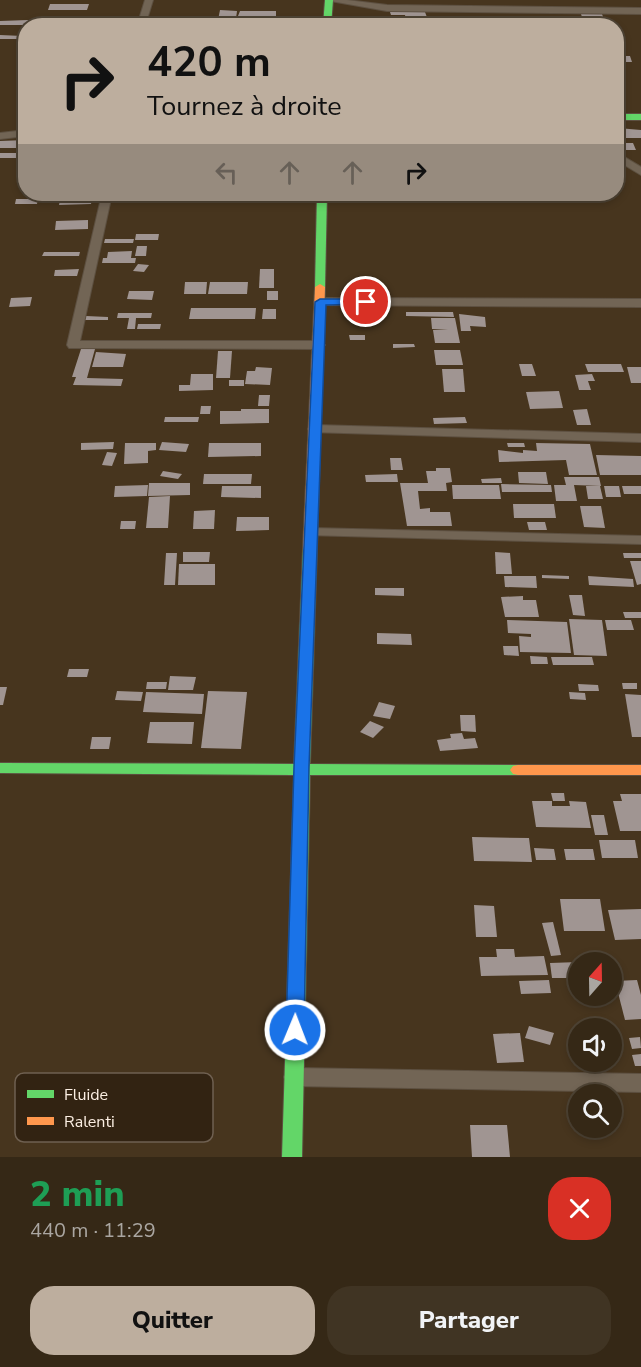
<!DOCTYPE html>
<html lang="fr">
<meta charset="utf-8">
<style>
body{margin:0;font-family:"Nunito Sans",sans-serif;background:#403423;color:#f1f3f6;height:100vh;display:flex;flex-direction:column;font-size:22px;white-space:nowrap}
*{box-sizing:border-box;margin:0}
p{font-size:20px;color:#aaa6a1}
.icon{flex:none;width:33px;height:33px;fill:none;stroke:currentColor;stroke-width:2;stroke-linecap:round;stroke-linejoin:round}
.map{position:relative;height:1157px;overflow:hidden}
.sheet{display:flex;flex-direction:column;background:#352816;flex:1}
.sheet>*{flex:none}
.banner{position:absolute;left:18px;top:18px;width:606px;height:183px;border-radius:24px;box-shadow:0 3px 9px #0003,0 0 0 2px #4f4435;background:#bdae9e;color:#111;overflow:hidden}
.needle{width:39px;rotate:20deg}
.buttons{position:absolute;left:568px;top:952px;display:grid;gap:12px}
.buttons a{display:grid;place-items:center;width:54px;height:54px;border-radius:50%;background:#352816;box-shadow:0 3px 9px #0003,0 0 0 2px #4f4435;font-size:30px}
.pin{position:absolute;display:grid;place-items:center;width:51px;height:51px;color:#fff;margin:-26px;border:3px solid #fff;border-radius:50%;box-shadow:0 2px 6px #0007}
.me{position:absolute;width:66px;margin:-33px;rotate:1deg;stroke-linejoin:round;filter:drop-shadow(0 0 4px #0008)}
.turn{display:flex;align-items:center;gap:21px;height:126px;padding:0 30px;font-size:27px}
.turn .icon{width:78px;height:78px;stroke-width:2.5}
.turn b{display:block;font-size:42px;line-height:51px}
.lanes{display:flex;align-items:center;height:57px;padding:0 30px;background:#0003;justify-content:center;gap:30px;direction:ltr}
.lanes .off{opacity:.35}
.round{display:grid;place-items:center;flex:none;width:63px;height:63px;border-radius:24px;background:#403423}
.overview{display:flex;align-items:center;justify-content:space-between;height:102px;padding:0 30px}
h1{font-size:36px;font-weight:800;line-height:45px;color:#1e9e55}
.action{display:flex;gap:12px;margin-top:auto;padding:12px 30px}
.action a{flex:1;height:69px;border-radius:24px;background:#bdae9e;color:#111;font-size:24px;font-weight:800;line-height:69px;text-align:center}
.action a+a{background:#403423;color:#f1f3f6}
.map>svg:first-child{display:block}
</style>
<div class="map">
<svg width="641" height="1157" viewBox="0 0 641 1157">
<rect width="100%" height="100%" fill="#47351e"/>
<!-- building -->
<g fill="#a09592">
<polygon points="50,4 89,4 87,10 48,10"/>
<polygon points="220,10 237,11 235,26 217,25"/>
<polygon points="240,11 276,11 276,17 238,16"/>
<polygon points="390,12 425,12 428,20 406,20 405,15 391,15"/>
<polygon points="581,14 602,14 606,25 590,25 589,20 583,20"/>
<polygon points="42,16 55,16 52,24 39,24"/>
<polygon points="110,16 124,16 128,17 126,24 102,24 105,17"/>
<polygon points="28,20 39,20 38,25 0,25 0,21"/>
<polygon points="26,31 26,39 0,39 0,35 23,36"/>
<polygon points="617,56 630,56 632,62 616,62"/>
<polygon points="618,128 641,130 641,138 622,138"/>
<polygon points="26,140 26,148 0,148 0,141"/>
<polygon points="620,143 633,143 636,150 623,150"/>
<rect x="0" y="153" width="26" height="5"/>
<polygon points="16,199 38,199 37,204 15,204"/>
<polygon points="92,199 91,204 59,205 60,200"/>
<polygon points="88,220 88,229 55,230 56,221"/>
<polygon points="136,234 159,234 158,240 135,240"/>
<polygon points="105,239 134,239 133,243 104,243"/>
<polygon points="137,246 147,246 146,256 135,256"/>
<polygon points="132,251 131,258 136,258 135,263 102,263 103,258 107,258 108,252"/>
<polygon points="44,252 80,252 79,256 42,256"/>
<polygon points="138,264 149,265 144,272 133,271"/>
<polygon points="79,269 77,276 54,276 55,270"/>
<polygon points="260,269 274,269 274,288 259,288"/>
<polygon points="185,282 207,282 206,294 184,294"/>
<polygon points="210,282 248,282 247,294 208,294"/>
<polygon points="129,291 154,291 152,300 127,299"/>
<rect x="267" y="291" width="11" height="9"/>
<polygon points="32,297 30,306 9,307 11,298"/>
<polygon points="191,308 256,308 255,319 189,319"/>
<polygon points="263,309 276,309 276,319 262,319"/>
<polygon points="406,312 453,312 454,317 406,316"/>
<polygon points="118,313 152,313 151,318 136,318 135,329 127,329 129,318 117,318"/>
<polygon points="459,314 485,317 486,327 470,326 471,331 461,331"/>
<polygon points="86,316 108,317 108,320 85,320"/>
<polygon points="431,318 455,318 460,343 435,343 433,330 448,330 432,329"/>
<polygon points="138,324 161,324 160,329 137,329"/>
<polygon points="349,335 365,335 365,340 350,340"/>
<polygon points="393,344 414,344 415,347 393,348"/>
<polygon points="81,349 95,349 87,378 123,379 121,386 73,385 76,377 72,377"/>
<polygon points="434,350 460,350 463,365 436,365"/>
<polygon points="218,351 232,351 230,378 216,378"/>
<polygon points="96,352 126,354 123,367 92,367"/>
<polygon points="519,364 532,364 536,376 522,376"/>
<polygon points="585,364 621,364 624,372 588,372"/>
<polygon points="256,367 272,368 270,385 245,384 247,371 255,371"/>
<polygon points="627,367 641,367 641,383 631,383"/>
<polygon points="442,369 463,369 465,392 444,392"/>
<polygon points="191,374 213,374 213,390 179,391 179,385 190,385"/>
<polygon points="592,374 595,381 588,381 591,390 579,390 575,375"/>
<rect x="229" y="380" width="15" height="6"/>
<polygon points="559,391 563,408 530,409 526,392"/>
<polygon points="259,395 270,395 269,406 258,406"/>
<polygon points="201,406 211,406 210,414 200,414"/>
<polygon points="241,409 269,409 269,423 220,424 220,411 241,411"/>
<polygon points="587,409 591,425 577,425 573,410"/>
<polygon points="165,417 199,417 198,422 164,422"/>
<polygon points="465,417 467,423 434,424 433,418"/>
<polygon points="114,442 113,449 81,450 81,443"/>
<polygon points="162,442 189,444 186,452 159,450"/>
<polygon points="125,443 156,443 156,450 148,451 148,463 124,464"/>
<polygon points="209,443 261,443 261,456 208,457"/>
<polygon points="507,443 524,443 525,447 508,447"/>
<polygon points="536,443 590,444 597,475 569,475 566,460 499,462 498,450 523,453 523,450 537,451"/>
<polygon points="107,452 117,453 112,466 102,465"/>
<polygon points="596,455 641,456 641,475 600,475"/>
<polygon points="390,458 401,458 403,470 391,470"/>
<polygon points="436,468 450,468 452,482 446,483 447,491 418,491 420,509 430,508 430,512 450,512 452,526 407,526 400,483 428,483 426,471 436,471"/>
<polygon points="163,471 182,474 178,479 160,476"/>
<polygon points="518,472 546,472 548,484 519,483"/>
<polygon points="204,474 252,474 251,484 203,484"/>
<polygon points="397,474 398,482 366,482 365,475"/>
<polygon points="564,477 599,477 601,486 574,485 577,501 556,501 554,485 566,485"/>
<polygon points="501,478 502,483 482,483 481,479"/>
<polygon points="149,483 190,483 190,495 148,496"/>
<polygon points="501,484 551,485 552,492 502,492"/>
<polygon points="148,485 147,496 114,497 115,486"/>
<polygon points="452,485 499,485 501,499 453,499"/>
<polygon points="222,486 261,486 261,498 221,497"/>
<polygon points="586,486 600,486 603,499 588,499"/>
<polygon points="604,486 619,486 621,497 606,497"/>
<polygon points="622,486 641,486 641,494 624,494"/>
<polygon points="170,496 168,528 146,528 149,497"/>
<polygon points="513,504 554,504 556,518 514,518"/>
<polygon points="580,506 601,506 605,528 584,527"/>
<polygon points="215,510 214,529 193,529 194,511"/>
<polygon points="237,517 269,517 269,530 236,531"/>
<polygon points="121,521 136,521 135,529 120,529"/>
<polygon points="527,522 545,522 547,530 529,530"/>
<polygon points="183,552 210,552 209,562 183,562"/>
<polygon points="495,552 510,553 512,574 496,574"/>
<polygon points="166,553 177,553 175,585 164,585"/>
<polygon points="623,553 641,553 641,558 624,558"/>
<polygon points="630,561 641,561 641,584 637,585"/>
<polygon points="179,564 215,564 215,585 178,585"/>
<polygon points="542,575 569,576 569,579 542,578"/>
<polygon points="504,576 536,576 537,588 505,587"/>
<polygon points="588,576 633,579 634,587 589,585"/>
<polygon points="375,588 404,588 404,596 375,595"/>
<polygon points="569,595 582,595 585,616 573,615"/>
<polygon points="523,596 523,600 536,600 539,617 505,617 501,597"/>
<polygon points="623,612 641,612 641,618 625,618"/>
<polygon points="569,619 602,620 607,656 574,655"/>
<polygon points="507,620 567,622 571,653 520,652 519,636 531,637 531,634 508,633"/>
<polygon points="605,620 631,620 634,630 607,630"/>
<polygon points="377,633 411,634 412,645 377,644"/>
<polygon points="503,646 518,646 519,656 504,655"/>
<polygon points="530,656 547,657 548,664 531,664"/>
<polygon points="551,657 592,657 594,665 553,665"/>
<polygon points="69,669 89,669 87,677 67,677"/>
<polygon points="170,676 196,677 193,690 168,690"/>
<polygon points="147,682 167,682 166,689 146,689"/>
<polygon points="622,683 637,683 637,689 623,689"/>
<polygon points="578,684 598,685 599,691 579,691"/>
<polygon points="0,687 7,687 3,705 0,705"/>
<polygon points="117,691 143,692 141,701 115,700"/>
<polygon points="208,691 247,692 241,749 201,748"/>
<polygon points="146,692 204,694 202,714 143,712"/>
<polygon points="569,692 585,693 586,700 570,699"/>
<polygon points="625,694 641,695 641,737 632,737"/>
<polygon points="379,702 395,706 390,719 373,716"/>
<polygon points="460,715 475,715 476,732 461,731"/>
<polygon points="370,721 384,727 373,738 360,732"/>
<polygon points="150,722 194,722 192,744 147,743"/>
<polygon points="462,733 464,739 475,738 478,748 440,751 437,740 451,738 450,734"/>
<polygon points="92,737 111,737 109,749 90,749"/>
<polygon points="551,793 564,793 565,801 553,801"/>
<polygon points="620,794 641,794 641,831 620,831 613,801 622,801"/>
<polygon points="532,801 552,801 552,806 570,806 569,801 586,802 591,828 536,827"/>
<polygon points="591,815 604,815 608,835 595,835"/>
<polygon points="472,837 529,838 532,862 474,861"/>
<polygon points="599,840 635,840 638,858 602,858"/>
<polygon points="534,848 554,849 556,860 536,860"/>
<polygon points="564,849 593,849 595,860 566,860"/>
<polygon points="560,899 600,899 605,931 564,931"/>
<polygon points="474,905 494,906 497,937 476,937"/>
<polygon points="641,909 641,939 615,940 608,910"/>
<polygon points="553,922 561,955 551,956 542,923"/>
<polygon points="496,949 514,949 515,957 544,956 548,975 481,976 479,957 497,957"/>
<polygon points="579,962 579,978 552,978 550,963"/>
<polygon points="549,980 551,993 521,994 519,981"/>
<polygon points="637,980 641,995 641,1019 625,1020 615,981"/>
<polygon points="529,1026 554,1033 550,1045 525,1038"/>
<polygon points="520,1033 524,1062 497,1063 493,1034"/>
<polygon points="640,1037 641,1048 632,1049 629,1038"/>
<polygon points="641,1054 641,1066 635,1066 632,1055"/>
<polygon points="470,1125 507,1125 510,1157 472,1157"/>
</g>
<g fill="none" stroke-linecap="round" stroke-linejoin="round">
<defs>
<g id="street">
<polygon points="145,0 153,0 145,26 137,26"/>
<polygon points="325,0 347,0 387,5 641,8 641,14 387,11"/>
<polygon points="26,130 26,136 0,139 0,133"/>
<polygon points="616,152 641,167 641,175 616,160"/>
<polygon points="102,194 112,194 80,341 319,341 325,345 319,349 69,348 67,345"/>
<polygon points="320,298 641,299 641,307 316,305 314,302"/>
<polygon points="315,425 641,434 641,442 310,432 308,429 310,426"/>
<polygon points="311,528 641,536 641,544 306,535 304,532"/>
<polygon points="294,1068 641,1074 641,1092 294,1086 287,1083 284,1077 287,1071"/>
</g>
<g id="fast">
<polygon points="325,0 333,0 331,26 323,26"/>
<rect x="616" y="114" width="25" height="6"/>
<polygon points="317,194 327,194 325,287 320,290 315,287"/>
<polygon points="310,545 317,549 310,764 518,765 523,766 526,770 523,774 518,775 310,775 302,1157 282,1157 294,775 0,773 0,763 294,764 303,549"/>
</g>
<g id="slow">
<polygon points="320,284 325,287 317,549 310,553 303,549 315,287"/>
<polygon points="518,765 641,765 641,775 518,775 513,774 510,770 513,766"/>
</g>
</defs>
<!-- street casing -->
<use href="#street" stroke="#5d5041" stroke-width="2"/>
<!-- fast casing -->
<use href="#fast" stroke="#5d5041" stroke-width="2"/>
<!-- slow casing -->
<use href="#slow" stroke="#5d5041" stroke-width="2"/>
<!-- street -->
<use href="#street" fill="#726555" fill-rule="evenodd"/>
<!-- fast -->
<use href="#fast" fill="#63d668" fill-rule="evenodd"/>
<!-- slow -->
<use href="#slow" fill="#ff974d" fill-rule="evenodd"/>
</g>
<!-- route -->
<polygon fill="#1a73e8" stroke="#114b97" stroke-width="1.5" points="366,299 372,302 370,304 326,305 309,767 304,1030 302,1035 295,1037 289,1035 286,1030 294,767 315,302 320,299"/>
<!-- legend -->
<rect x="15" y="1073" width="198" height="69" rx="9" fill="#322312" stroke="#6f6051" stroke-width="1.5"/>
<rect x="27" y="1090" width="27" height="8" fill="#63d668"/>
<rect x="27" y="1117" width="27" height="8" fill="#ff974d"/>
<g font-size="16" fill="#fcefe3">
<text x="64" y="1100">Fluide</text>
<text x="64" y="1127">Ralenti</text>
</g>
</svg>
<div class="buttons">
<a><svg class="needle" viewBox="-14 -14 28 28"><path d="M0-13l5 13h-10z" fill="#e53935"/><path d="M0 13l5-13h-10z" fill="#aaa6a1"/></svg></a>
<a><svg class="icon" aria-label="sound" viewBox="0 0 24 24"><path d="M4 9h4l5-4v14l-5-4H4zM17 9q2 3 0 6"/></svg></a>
<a><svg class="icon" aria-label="search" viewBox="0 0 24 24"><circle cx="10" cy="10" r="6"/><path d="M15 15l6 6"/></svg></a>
</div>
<div class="pin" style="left:366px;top:302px;background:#d93025"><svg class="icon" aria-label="arrive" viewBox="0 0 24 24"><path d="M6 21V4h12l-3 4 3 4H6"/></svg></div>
<svg class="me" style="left:295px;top:1030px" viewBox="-20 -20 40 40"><circle r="17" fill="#1a73e8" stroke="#fff" stroke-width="3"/><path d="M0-11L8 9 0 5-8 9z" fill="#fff"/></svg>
<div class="banner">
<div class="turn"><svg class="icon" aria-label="right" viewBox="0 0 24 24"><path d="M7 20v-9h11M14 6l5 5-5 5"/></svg><div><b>420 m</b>Tournez à droite</div></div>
<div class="lanes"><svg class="icon off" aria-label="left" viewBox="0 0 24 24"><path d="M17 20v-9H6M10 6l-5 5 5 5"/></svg><svg class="icon off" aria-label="ahead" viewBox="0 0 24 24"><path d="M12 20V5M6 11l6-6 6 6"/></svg><svg class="icon off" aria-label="ahead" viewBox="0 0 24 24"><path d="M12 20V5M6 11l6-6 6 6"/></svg><svg class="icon" aria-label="right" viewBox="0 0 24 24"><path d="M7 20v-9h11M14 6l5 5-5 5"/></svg></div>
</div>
</div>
<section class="sheet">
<div class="overview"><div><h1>2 min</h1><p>440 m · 11:29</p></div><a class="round" style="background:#d93025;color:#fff"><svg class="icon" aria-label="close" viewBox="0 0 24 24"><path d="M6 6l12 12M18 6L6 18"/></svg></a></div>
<div class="action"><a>Quitter</a><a>Partager</a></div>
</section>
